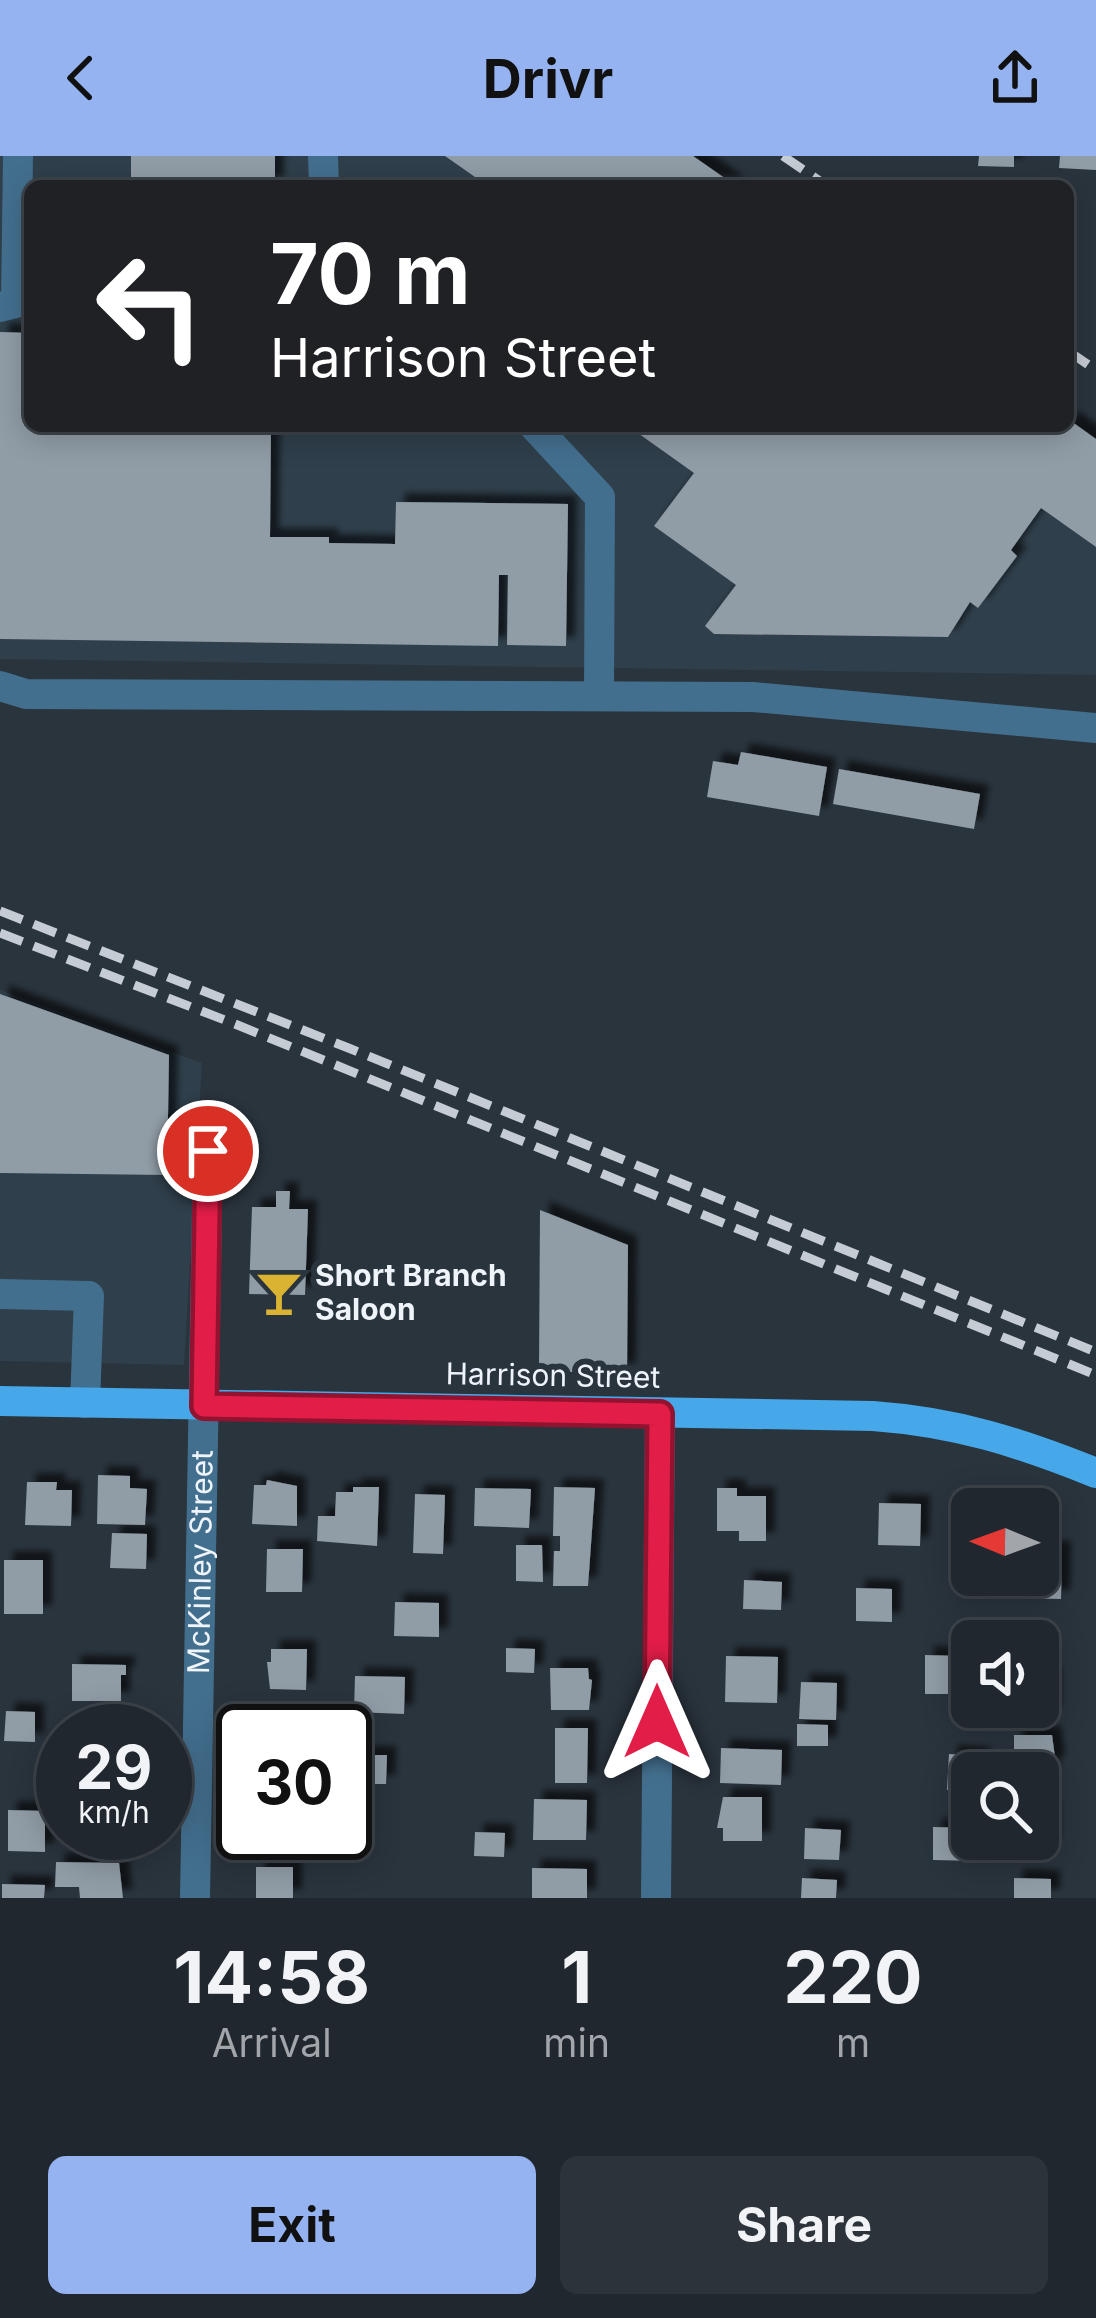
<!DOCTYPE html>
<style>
body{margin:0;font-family:Inter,sans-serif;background:#2d333a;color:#f1f3f6;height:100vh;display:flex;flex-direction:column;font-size:45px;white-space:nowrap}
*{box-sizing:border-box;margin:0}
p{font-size:39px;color:#a2a5aa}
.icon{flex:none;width:66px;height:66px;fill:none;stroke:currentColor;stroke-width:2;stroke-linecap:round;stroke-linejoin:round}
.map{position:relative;height:1742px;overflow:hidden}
.side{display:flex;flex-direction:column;background:#20272e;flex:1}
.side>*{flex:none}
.hud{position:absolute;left:24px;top:24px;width:1050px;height:252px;border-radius:18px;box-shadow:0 6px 30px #0003,0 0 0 3px #3d444a;background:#202124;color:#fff;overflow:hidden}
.needle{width:78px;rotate:271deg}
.controls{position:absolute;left:951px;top:1332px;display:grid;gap:24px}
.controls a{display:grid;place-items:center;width:108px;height:108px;border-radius:18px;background:#20272e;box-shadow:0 6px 30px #0003,0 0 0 3px #3d444a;font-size:60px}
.speed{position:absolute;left:36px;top:1548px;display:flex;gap:24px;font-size:60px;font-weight:700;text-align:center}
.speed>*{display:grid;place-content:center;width:156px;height:156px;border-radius:50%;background:#20272e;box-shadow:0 6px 30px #0003,0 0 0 3px #3d444a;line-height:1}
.speed small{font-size:30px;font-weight:400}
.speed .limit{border:6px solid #111;border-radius:18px;background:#fff;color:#111}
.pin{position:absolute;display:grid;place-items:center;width:102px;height:102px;color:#fff;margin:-51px;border:6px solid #fff;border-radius:50%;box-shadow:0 3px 12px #0007}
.me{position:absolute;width:132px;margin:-66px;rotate:0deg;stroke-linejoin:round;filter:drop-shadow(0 0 9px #0008)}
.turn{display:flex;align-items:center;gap:42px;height:252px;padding:0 48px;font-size:54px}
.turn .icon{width:156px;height:156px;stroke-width:2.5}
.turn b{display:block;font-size:84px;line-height:102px}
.eta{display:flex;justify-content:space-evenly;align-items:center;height:204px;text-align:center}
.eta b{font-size:72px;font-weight:700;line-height:84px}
.button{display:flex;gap:24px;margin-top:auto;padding:24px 48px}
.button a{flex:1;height:138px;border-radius:18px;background:#95b2f1;color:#111;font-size:48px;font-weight:700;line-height:138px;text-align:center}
.button a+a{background:#2d333a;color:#f1f3f6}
header{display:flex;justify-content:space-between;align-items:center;height:156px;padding:0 48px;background:#95b2f1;color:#111;font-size:54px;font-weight:700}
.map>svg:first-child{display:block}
</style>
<header><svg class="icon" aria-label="back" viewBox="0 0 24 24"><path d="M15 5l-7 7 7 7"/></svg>Drivr<svg class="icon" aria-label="share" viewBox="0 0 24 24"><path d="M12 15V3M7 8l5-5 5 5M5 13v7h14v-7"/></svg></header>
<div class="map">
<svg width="1096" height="1742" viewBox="0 0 1096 1742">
<defs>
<filter id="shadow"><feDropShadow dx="9" dy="-9" stdDeviation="3" flood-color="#0009"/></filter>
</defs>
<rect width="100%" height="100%" fill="#2a343d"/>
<!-- built -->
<g fill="#2f3f4b">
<polygon points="0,0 690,0 732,30 30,30 30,270 1068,270 1096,289 1096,519 0,503"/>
<polygon points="0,834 202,907 184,1209 0,1205"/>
</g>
<!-- building -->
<g fill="#909ca6" filter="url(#shadow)">
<rect x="131" y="0" width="144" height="30"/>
<polygon points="445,0 693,0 736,30 469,30 475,21"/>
<polygon points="979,0 1014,0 1014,11 978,10"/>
<polygon points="1060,0 1096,0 1096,14 1059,12"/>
<polygon points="0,176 30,177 30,270 271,270 270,381 329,381 329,387 395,388 396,346 568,348 566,490 507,489 508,419 499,419 498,490 0,483"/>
<polygon points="1068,263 1096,283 1096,391 1041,352 1011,394 1017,400 978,452 970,446 948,481 714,478 705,470 736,429 654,370 694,317 628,270 1068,270"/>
<polygon points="376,270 429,270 429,276 376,274"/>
<polygon points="741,596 827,611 819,660 707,641 713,605 738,609"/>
<polygon points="839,613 980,638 974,673 833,648"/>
<polygon points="0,838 169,899 167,1019 0,1017"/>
<polygon points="276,1035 290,1035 289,1053 308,1053 305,1139 249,1138 252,1051 276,1051"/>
<polygon points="540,1054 628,1089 627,1216 539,1216"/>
<polygon points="98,1319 130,1320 130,1332 147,1333 145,1369 97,1368"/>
<polygon points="267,1324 297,1330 297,1370 252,1368 254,1329 266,1329"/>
<polygon points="27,1326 57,1326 56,1334 72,1334 71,1370 25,1369"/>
<polygon points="353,1331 379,1331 377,1390 317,1385 318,1360 335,1360 336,1336 353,1336"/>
<polygon points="554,1331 595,1332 588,1430 553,1430 554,1395 560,1395 560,1380 553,1380"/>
<polygon points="475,1332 531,1333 529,1372 474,1370"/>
<polygon points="717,1332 737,1332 737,1340 766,1340 766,1385 739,1385 739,1375 717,1375"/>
<polygon points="415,1338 445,1339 443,1398 413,1397"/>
<polygon points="879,1347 921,1348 920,1390 878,1389"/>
<polygon points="112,1377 147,1378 146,1413 110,1412"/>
<polygon points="516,1389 542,1389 543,1426 516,1425"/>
<polygon points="267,1393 303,1393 302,1436 266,1436"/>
<polygon points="1038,1393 1062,1394 1061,1443 1018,1442 1019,1419 1038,1419"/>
<rect x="4" y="1404" width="39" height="54"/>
<polygon points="744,1424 782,1426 781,1454 743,1453"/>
<polygon points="856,1432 892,1433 892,1466 856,1465"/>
<polygon points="395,1446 439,1447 439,1481 394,1480"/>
<polygon points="506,1492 535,1493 534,1517 506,1516"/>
<polygon points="271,1493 307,1493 306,1534 270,1533 267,1506 271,1506"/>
<polygon points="925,1499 960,1500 959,1538 925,1538"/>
<polygon points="726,1500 778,1501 777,1547 725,1546"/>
<polygon points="72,1508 126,1509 126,1519 121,1519 121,1545 72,1545"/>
<polygon points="550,1512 588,1512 589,1523 592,1524 589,1554 551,1554"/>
<polygon points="1038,1519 1052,1519 1052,1560 991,1560 991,1551 1038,1551"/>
<polygon points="355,1520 405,1521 404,1558 354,1556"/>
<polygon points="801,1526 837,1527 836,1564 799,1563"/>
<polygon points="6,1555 35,1556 35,1586 4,1585"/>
<polygon points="797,1568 828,1569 828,1590 797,1590"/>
<polygon points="555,1572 588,1572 587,1627 555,1627"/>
<polygon points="1014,1579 1052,1579 1056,1609 1051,1609 1050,1623 1038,1622 1038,1617 1014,1617"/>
<polygon points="721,1592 782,1594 781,1629 720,1627"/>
<polygon points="949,1598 981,1600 980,1617 972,1617 972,1635 947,1634"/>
<polygon points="348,1599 387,1599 386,1628 348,1628"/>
<polygon points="723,1641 762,1641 762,1685 723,1685 723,1672 717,1672"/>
<polygon points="534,1643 587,1644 586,1684 533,1684"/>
<polygon points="1038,1651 1051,1652 1051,1691 1014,1690 1014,1683 1038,1683"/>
<polygon points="8,1654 45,1655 45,1696 8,1695"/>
<polygon points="933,1671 972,1672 972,1683 979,1683 978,1705 933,1704"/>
<polygon points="805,1672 841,1674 839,1704 804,1703"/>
<polygon points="475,1676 505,1677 504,1701 474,1700"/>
<polygon points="81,1677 119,1677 119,1684 81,1683"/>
<polygon points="254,1677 295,1677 295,1692 255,1692"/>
<polygon points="56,1706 119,1707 123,1742 80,1742 79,1731 55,1731"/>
<rect x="256" y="1711" width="37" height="31"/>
<polygon points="532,1712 587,1713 587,1742 532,1742"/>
<polygon points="802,1722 837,1724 836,1742 801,1742"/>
<polygon points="1014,1722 1051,1723 1051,1742 1014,1742"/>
<polygon points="2,1728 45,1729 44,1742 2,1742"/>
</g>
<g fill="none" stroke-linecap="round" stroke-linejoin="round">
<!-- minor -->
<g stroke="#436f8e" stroke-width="30">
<polyline points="323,0 324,30"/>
<polyline points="0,151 16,147 18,0"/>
<polyline points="534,270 600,341 599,540"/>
<polyline points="0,530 26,538 753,541 1096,572"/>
<polyline points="0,1138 89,1140 85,1247"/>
<path id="s1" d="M 195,1742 L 208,995"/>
<polyline points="656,1742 660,1258"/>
</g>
<!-- major -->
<path stroke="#46a8e9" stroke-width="30" d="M 0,1245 L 873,1260 C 956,1266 1019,1286 1096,1317"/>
<!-- rail -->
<g stroke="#c6ccd3" stroke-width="9" stroke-dasharray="24 12" stroke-linecap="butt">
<polyline points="783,0 827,30"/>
<polyline points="1068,195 1096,214"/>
<polyline points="0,755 351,893 1096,1196"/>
<polyline points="0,777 235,868 1096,1219"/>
</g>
</g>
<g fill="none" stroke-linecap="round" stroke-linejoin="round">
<defs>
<polyline id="route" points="208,995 204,1250 660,1258 657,1566"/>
</defs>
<!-- route casing -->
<use href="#route" stroke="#92132f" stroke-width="30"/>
<!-- route -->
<use href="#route" stroke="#e11d48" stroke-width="21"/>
</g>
<!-- icons -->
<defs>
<symbol id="bar-bare" viewBox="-9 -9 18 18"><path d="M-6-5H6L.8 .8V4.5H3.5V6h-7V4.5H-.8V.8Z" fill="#dbb333" stroke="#2a343d" stroke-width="2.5" paint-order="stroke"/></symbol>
</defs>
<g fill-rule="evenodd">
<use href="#bar-bare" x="246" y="1104" width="66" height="66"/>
</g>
<g text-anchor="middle" stroke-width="12" stroke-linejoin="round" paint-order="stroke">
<!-- poi labels -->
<g font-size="30" font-weight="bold" fill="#eef4fa" stroke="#2a343d" text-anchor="start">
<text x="315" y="1130">Short Branch<tspan x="315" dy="34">Saloon</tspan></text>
</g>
<!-- street labels -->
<g font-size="30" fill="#eef4fa" stroke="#2a343d">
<text transform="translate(553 1220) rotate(1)" y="10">Harrison Street</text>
<text dy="10" stroke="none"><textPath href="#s1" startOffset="336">McKinley Street</textPath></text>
</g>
</g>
</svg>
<div class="controls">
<a><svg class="needle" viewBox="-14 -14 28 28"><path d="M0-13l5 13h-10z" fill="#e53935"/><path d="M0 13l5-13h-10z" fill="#a2a5aa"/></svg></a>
<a><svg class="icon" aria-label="sound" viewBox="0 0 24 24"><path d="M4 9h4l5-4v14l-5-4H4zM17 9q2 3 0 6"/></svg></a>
<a><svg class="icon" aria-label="search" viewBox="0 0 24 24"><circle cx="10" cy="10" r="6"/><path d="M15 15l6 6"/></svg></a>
</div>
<div class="speed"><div>29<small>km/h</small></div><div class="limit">30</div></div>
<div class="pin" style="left:208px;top:995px;background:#d93025"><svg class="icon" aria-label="arrive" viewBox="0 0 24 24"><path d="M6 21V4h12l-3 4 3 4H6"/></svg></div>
<svg class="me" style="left:657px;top:1566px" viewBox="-20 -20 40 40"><path d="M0-17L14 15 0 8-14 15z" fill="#e11d48" stroke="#fff" stroke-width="4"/></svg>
<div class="hud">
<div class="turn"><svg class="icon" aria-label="left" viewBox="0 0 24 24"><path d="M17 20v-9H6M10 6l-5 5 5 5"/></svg><div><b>70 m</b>Harrison Street</div></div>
</div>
</div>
<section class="side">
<div class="eta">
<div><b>14:58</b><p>Arrival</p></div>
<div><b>1</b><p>min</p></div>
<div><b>220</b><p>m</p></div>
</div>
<div class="button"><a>Exit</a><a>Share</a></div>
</section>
